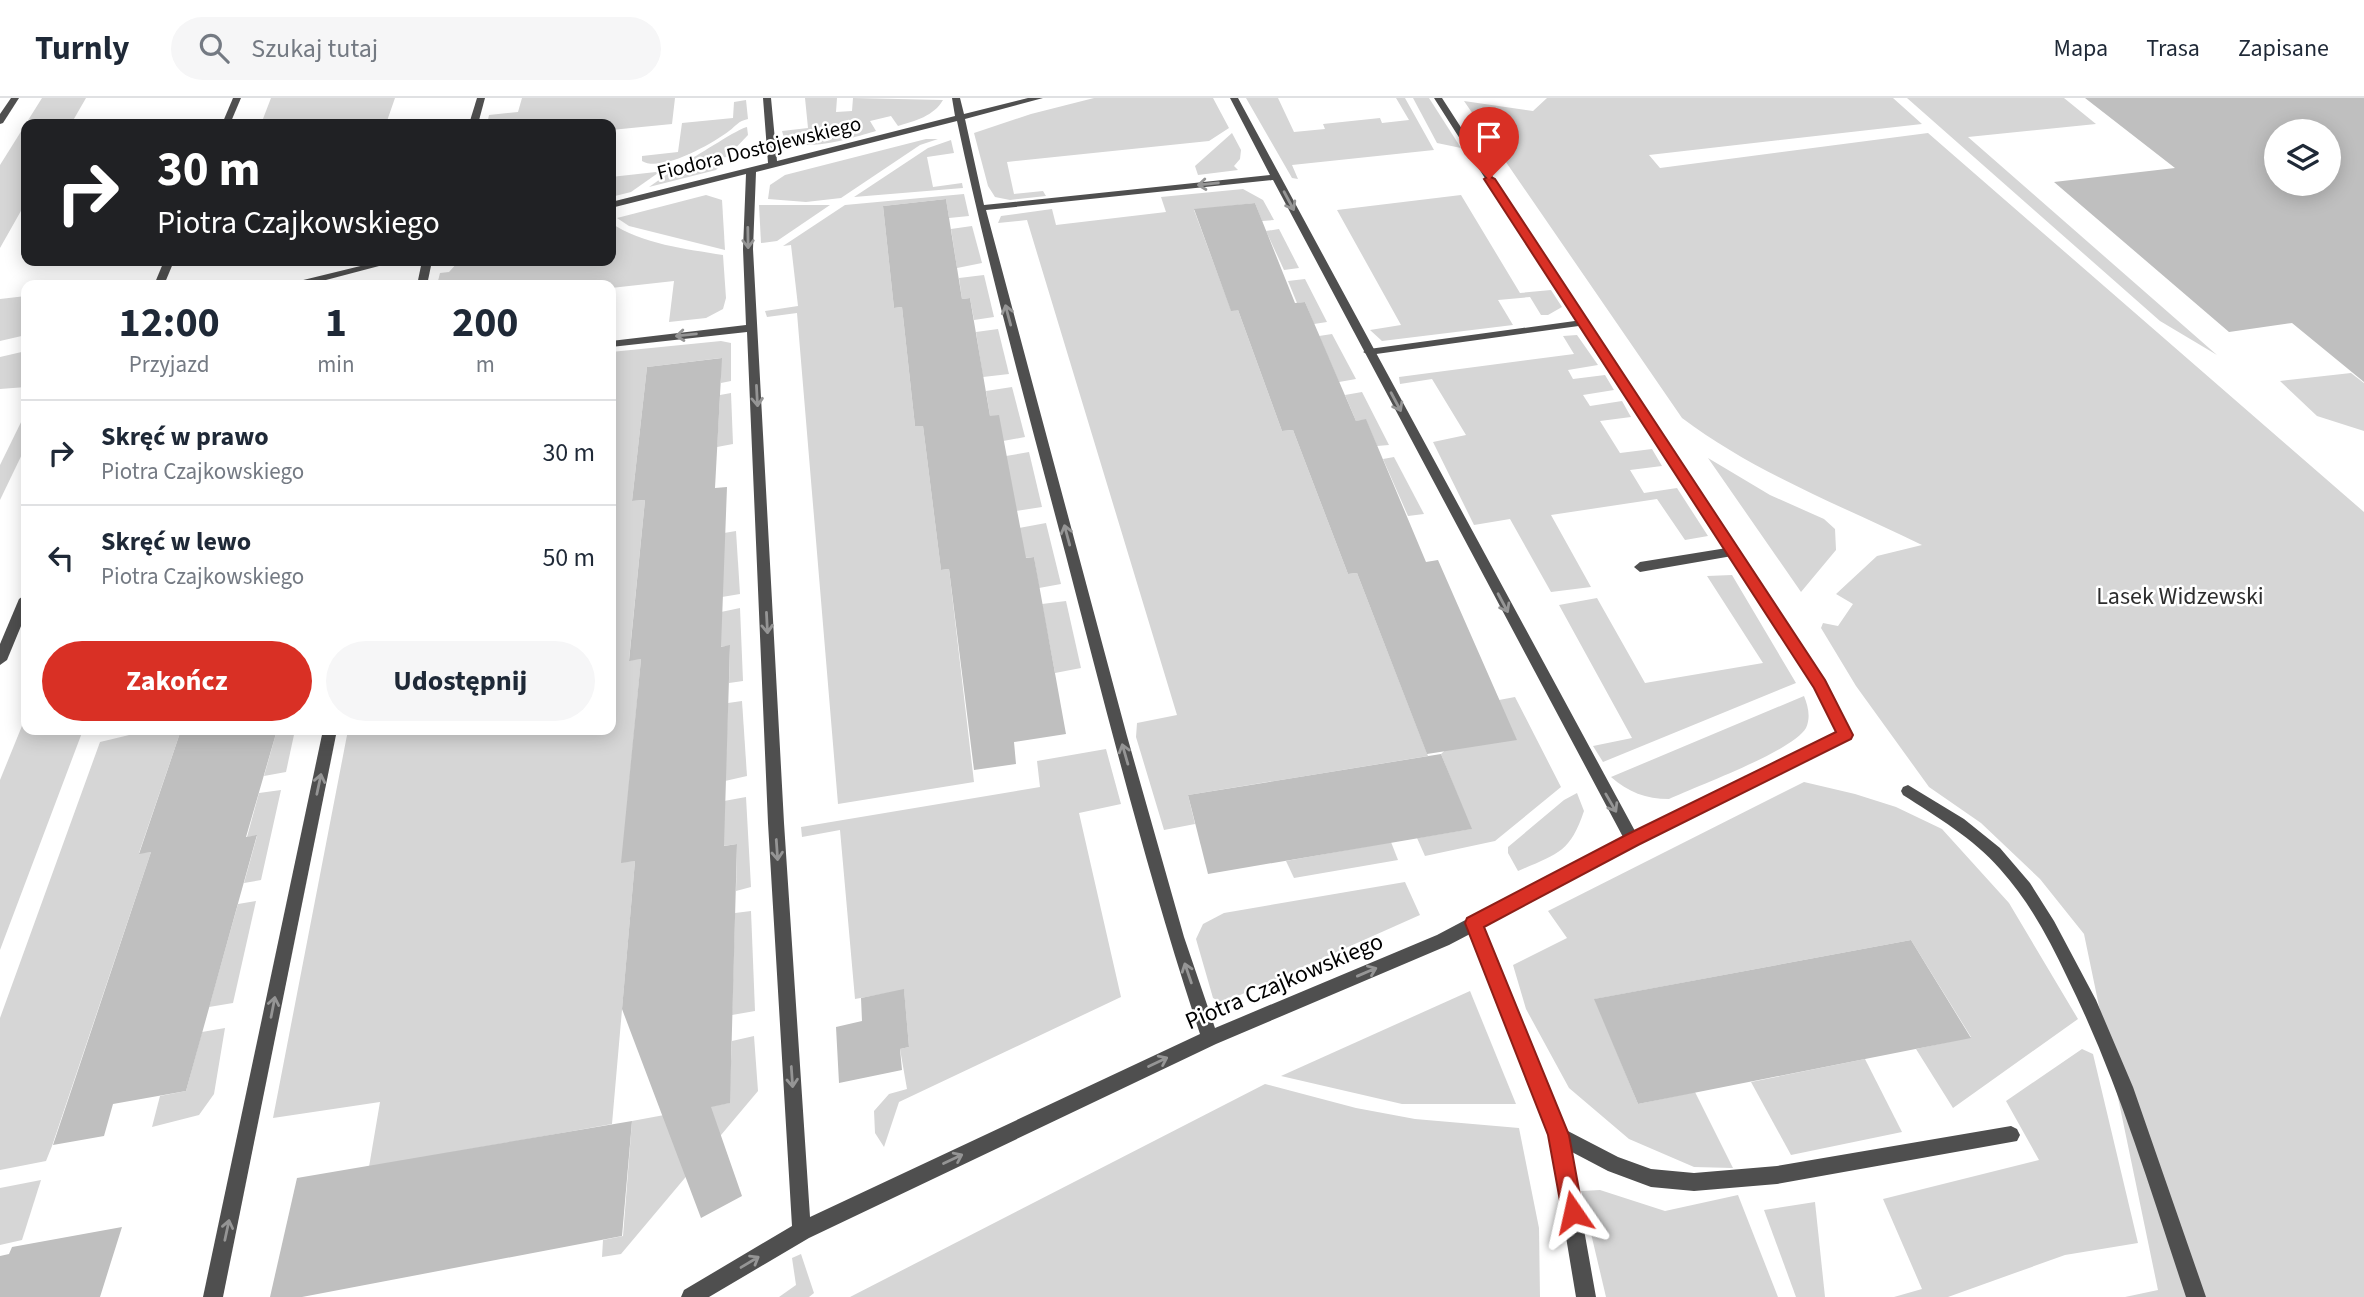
<!DOCTYPE html>
<html lang="pl">
<meta charset="utf-8">
<style>
body{margin:0;font-family:"Source Sans 3",sans-serif;background:#f6f6f7;color:#1f2937;height:100vh;display:flex;flex-direction:column;font-size:26px;white-space:nowrap}
*{box-sizing:border-box;margin:0}
p{font-size:23px;color:#747a83}
.icon{flex:none;width:38px;height:38px;fill:none;stroke:currentColor;stroke-width:2;stroke-linecap:round;stroke-linejoin:round}
.map{position:relative;flex:1;overflow:hidden}
.side{position:absolute;left:21px;top:182px;width:595px;height:455px;display:flex;flex-direction:column;background:#fff;border-radius:14px;box-shadow:0 4px 18px #0003}
.side>*{flex:none}
.hud{position:absolute;left:21px;top:21px;width:595px;height:147px;border-radius:14px;box-shadow:0 4px 18px #0003;background:#202124;color:#fff;overflow:hidden}
.fabs{position:absolute;left:2264px;top:21px;display:grid;gap:14px}
.fabs a{display:grid;place-items:center;width:77px;height:77px;border-radius:50%;background:#fff;box-shadow:0 4px 18px #0003;font-size:35px}
.pin{position:absolute;display:grid;place-items:center;width:60px;height:60px;color:#fff;margin:-72px -30px;border-radius:50% 50% 50% 0;rotate:-45deg;box-shadow:0 0 7px #0007}
.pin .icon{rotate:45deg}
.me{position:absolute;width:77px;margin:-38px;rotate:349deg;stroke-linejoin:round;filter:drop-shadow(0 0 5px #0008)}
.turn{display:flex;align-items:center;gap:24px;height:147px;padding:0 21px;font-size:32px}
.turn .icon{width:91px;height:91px;stroke-width:2.5}
.turn b{display:block;font-size:49px;line-height:60px}
.eta{display:flex;justify-content:space-evenly;align-items:center;height:119px;text-align:center}
.eta b{font-size:42px;font-weight:700;line-height:49px}
.button{display:flex;gap:14px;margin-top:auto;padding:14px 21px}
.button a{flex:1;height:80px;border-radius:42px;background:#d93025;color:#fff;font-size:28px;font-weight:700;line-height:80px;text-align:center}
.button a+a{background:#f6f6f7;color:#1f2937}
ul{padding:0;list-style:none}
li{display:flex;align-items:center;gap:21px;height:105px;padding:0 21px;border-top:2px solid #e0e1e3}
li div{flex:1}
li b{display:block;font-size:26px}
li em{font-style:normal}
header{display:flex;align-items:center;gap:42px;box-sizing:border-box;height:98px;padding:0 35px;background:#fff;border-bottom:2px solid #e0e1e3}
header strong{font-size:33px}
nav{display:flex;gap:38px;margin-inline-start:auto;font-size:24px}
.search{width:490px;height:63px;background:#f6f6f7;display:flex;align-items:center;gap:18px;box-sizing:border-box;padding:0 24px;border-radius:38px;color:#747a83;font-size:26px}
.map>svg:first-child{display:block}
</style>
<header>
<strong>Turnly</strong>
<div class="search"><svg class="icon" aria-label="search" viewBox="0 0 24 24"><circle cx="10" cy="10" r="6"/><path d="M15 15l6 6"/></svg>Szukaj tutaj</div>
<nav><a>Mapa</a><a>Trasa</a><a>Zapisane</a></nav>
</header>
<div class="map">
<svg width="2364" height="1199" viewBox="0 0 2364 1199">
<rect width="100%" height="100%" fill="#fff"/>
<!-- green -->
<g fill="#d6d6d6">
<polygon points="42,0 86,0 71,26 26,26 26,104 0,150 0,67"/>
<polygon points="271,0 395,0 387,23 448,17 357,26 261,26"/>
<polygon points="522,0 675,0 672,26 611,32 611,26 487,26 489,17 518,14"/>
<path d="M 805,0 L 837,0 L 836,14 L 852,13 L 853,0 L 943,2 C 934,18 915,23 898,28 L 891,18 L 870,23 L 876,33 C 858,38 787,62 782,33 L 808,30 Z"/>
<polygon points="1094,0 1213,0 1229,30 1209,43 1007,64 1014,96 1043,93 1046,98 1010,102 995,99 988,88 974,35 1031,16"/>
<polygon points="1246,0 1278,0 1294,34 1325,31 1323,26 1380,20 1382,25 1409,22 1396,0 1405,0 1434,52 1292,67 1298,81 1292,80"/>
<polygon points="1413,0 1429,0 1461,50 1437,45"/>
<path d="M 1547,0 L 1893,0 L 1922,26 L 1649,57 L 1660,70 L 1928,35 L 2364,414 L 2364,1199 L 2125,1199 L 2158,1192 L 2084,836 L 2040,781 L 1981,725 L 1929,689 L 1856,588 L 1821,530 L 1823,525 L 1838,528 L 1853,506 L 1836,496 L 1877,458 L 1922,447 C 1840,407 1755,375 1682,320 L 1464,3 L 1533,13 Z"/>
<polygon points="1907,0 2064,0 2096,26 1968,39 2217,257 2160,223"/>
<path d="M 746,2 L 748,21 C 738,23 736,28 729,33 C 712,46 661,75 642,63 L 642,58 L 678,54 L 682,25 L 733,20 L 734,4 Z"/>
<path d="M 747,29 L 748,37 L 727,59 L 687,63 C 699,57 739,30 747,29 Z"/>
<polygon points="1232,35 1241,52 1240,61 1234,68 1238,72 1198,77 1195,68"/>
<polygon points="926,41 938,41 920,47 841,100 806,104 768,101 770,87 785,77"/>
<polygon points="951,42 954,55 927,59 933,89 962,85 963,90 854,99 928,50"/>
<polygon points="716,66 719,69 716,72 649,89 676,70"/>
<polygon points="656,74 658,75 631,94 611,99 611,79"/>
<polygon points="1243,91 1263,102 1274,122 1262,123 1255,105 1194,112 1231,212 1238,212 1282,333 1293,332 1348,476 1357,475 1428,658 1188,697 1195,726 1164,732 1136,639 1137,625 1177,617 1027,122 998,125 1001,118 1052,111 1056,127 1166,114 1161,99"/>
<polygon points="964,96 969,118 949,120 946,101 883,108 894,210 902,209 915,328 923,328 941,472 949,471 974,684 838,706 797,215 767,219 765,213 798,208 791,147 783,148 845,107"/>
<polygon points="706,97 722,102 725,152 629,128 617,120"/>
<polygon points="1461,97 1520,195 1551,192 1562,209 1548,217 1541,217 1530,199 1498,202 1513,227 1382,243 1370,232 1401,227 1337,112"/>
<polygon points="759,107 830,107 777,143 761,145"/>
<path d="M 611,125 C 642,146 686,151 723,157 L 726,200 L 723,211 L 706,220 L 669,224 L 674,183 L 611,190 L 611,187 L 437,187 L 440,175 L 449,174 L 459,163 L 611,163 Z"/>
<polygon points="972,128 982,165 957,170 951,131"/>
<polygon points="1279,131 1299,170 1284,172 1266,133"/>
<polygon points="984,177 994,219 974,222 970,200 962,201 959,180"/>
<polygon points="1305,181 1327,224 1314,226 1305,204 1297,205 1288,183"/>
<polygon points="26,198 26,237 0,243 0,201"/>
<polygon points="998,231 1009,276 983,279 976,234"/>
<polygon points="1332,236 1356,281 1339,284 1319,238"/>
<polygon points="1577,237 1598,267 1568,272 1573,281 1605,277 1614,292 1583,297 1590,308 1622,303 1631,319 1600,323 1620,355 1652,351 1662,368 1630,372 1644,395 1677,390 1708,438 1685,442 1657,401 1551,417 1591,489 1551,494 1510,421 1474,427 1433,344 1466,337 1432,281 1400,286 1399,279 1574,256 1563,238"/>
<polygon points="721,243 731,245 731,283 721,285 721,260 647,269 632,403 645,402 629,562 641,561 622,764 635,763 612,1026 369,1069 380,1004 273,1020 348,632 611,632 611,254"/>
<polygon points="26,253 26,289 0,291 0,259"/>
<polygon points="2351,275 2364,285 2364,333 2317,318 2280,283"/>
<polygon points="1012,289 1025,339 1003,343 990,318 986,293"/>
<polygon points="1362,294 1389,347 1377,348 1366,322 1356,323 1345,297"/>
<polygon points="731,295 733,346 717,349 720,297"/>
<polygon points="26,314 26,348 0,402 0,367"/>
<polygon points="1029,354 1042,409 1016,413 1006,358"/>
<polygon points="1394,359 1424,416 1408,418 1383,361"/>
<polygon points="1708,360 1770,397 1824,421 1835,431 1836,452 1801,494"/>
<polygon points="1046,425 1061,486 1039,490 1034,459 1024,460 1019,430"/>
<polygon points="736,433 740,496 722,499 724,435"/>
<polygon points="1732,477 1796,585 1603,664 1593,648 1632,640 1559,507 1597,500 1645,585 1763,565 1707,478"/>
<polygon points="1066,503 1081,570 1055,575 1042,506"/>
<polygon points="740,510 743,583 729,585 730,548 719,549 721,514"/>
<path d="M 1804,598 C 1808,608 1811,619 1806,630 C 1793,653 1697,688 1669,701 C 1646,701 1628,694 1611,679 Z"/>
<polygon points="1515,599 1561,689 1495,743 1425,758 1417,740 1471,731 1441,656 1499,602"/>
<polygon points="742,603 747,678 725,683 728,605"/>
<polygon points="26,618 26,632 83,632 0,852 0,682"/>
<polygon points="150,632 181,632 139,755 151,754 52,1048 46,1063 0,1072 0,920 100,644"/>
<polygon points="277,632 295,632 286,674 264,678"/>
<polygon points="1106,651 1121,706 1079,715 1121,899 899,1004 884,1049 875,1035 874,1013 889,996 907,991 900,951 909,949 904,892 855,901 840,732 802,739 801,729 1040,689 1037,663"/>
<polygon points="1804,684 1855,696 1896,709 1942,731 2009,805 2078,921 1953,1010 1916,951 1971,939 1911,842 1595,901 1638,1006 1695,994 1733,1070 1694,1069 1629,1041 1569,990 1526,911 1513,867 1567,840 1548,813"/>
<polygon points="281,692 261,782 244,785 257,738 247,739 259,695"/>
<path d="M 1577,695 L 1584,713 C 1570,755 1557,756 1518,773 L 1508,755 L 1508,749 L 1564,702 Z"/>
<polygon points="746,699 751,789 736,793 737,746 723,748 724,703"/>
<polygon points="1391,744 1398,762 1294,780 1286,763"/>
<polygon points="1405,784 1420,817 1222,905 1213,900 1196,841 1203,826 1224,815"/>
<polygon points="256,803 233,905 209,909 238,806"/>
<polygon points="751,813 755,913 732,917 735,815"/>
<polygon points="1470,893 1516,1006 1402,1006 1281,978"/>
<polygon points="225,930 214,996 199,1017 152,1029 160,998 186,993 202,934"/>
<polygon points="754,938 758,993 621,1156 602,1159 603,1142 623,1138 632,1023 729,1005 732,943"/>
<polygon points="2082,951 2093,956 2138,1145 2065,1157 1948,1199 1894,1199 1922,1191 1883,1101 2039,1062 2006,1003"/>
<polygon points="1865,961 1902,1034 1791,1057 1751,984"/>
<polygon points="1265,986 1356,1010 1415,1021 1519,1030 1539,1130 1540,1199 850,1199"/>
<polygon points="41,1082 22,1142 0,1147 0,1090"/>
<polygon points="1600,1092 1665,1113 1738,1097 1778,1199 1606,1199 1581,1093"/>
<polygon points="1815,1104 1825,1199 1796,1199 1764,1112"/>
<polygon points="801,1156 814,1195 809,1199 779,1199 796,1187 792,1160"/>
</g>
<!-- building -->
<g fill="#bfbfbf" fill-rule="evenodd">
<path d="M 2085,0 L 2364,0 L 2364,284 L 2292,225 L 2229,234 L 2054,84 L 2175,70 ZM 2277,33 L 2329,33 L 2329,86 L 2277,86 Z"/>
<polygon points="946,101 962,201 970,200 990,318 999,317 1026,460 1034,459 1066,636 1014,644 1016,666 974,672 949,471 941,472 923,328 915,328 902,209 894,210 883,108"/>
<polygon points="1255,105 1295,205 1305,204 1356,323 1366,321 1426,464 1438,462 1517,642 1427,656 1357,475 1348,476 1293,332 1282,333 1238,212 1231,213 1194,111"/>
<polygon points="722,260 715,390 727,389 721,549 730,547 724,748 737,746 730,1005 711,1009 742,1098 701,1120 622,911 635,763 621,765 641,561 629,563 645,402 632,403 647,269"/>
<polygon points="181,632 277,632 246,739 257,737 186,993 113,1006 104,1038 53,1047 151,754 139,756"/>
<polygon points="1441,656 1472,731 1208,776 1188,697"/>
<polygon points="1911,842 1971,940 1638,1006 1594,901"/>
<polygon points="904,891 909,949 900,951 902,972 839,985 836,929 862,923 861,900"/>
<polygon points="632,1023 622,1138 302,1199 270,1199 297,1080"/>
<polygon points="122,1129 100,1199 0,1199 0,1158 9,1156 12,1149"/>
</g>
<g fill="none" stroke-linecap="round" stroke-linejoin="round">
<!-- service -->
<g fill="#4f4f4f" fill-rule="evenodd">
<polygon points="1582,222 1587,225 1586,227 1369,257 1363,254 1369,251"/>
<polygon points="1733,449 1739,454 1738,457 1640,474 1634,469 1640,464"/>
</g>
<!-- pedestrian -->
<path fill="#4f4f4f" fill-rule="evenodd" d="M 1908,687 L 1964,721 L 2000,750 L 2030,785 L 2054,823 L 2096,902 L 2133,989 L 2206,1199 L 2186,1199 C 2150,1091 2118,982 2067,879 C 2049,841 2029,803 2000,771 C 1973,740 1937,719 1903,697 L 1901,693 L 1903,689 Z"/>
<!-- minor -->
<g fill="#4f4f4f" fill-rule="evenodd">
<polygon points="233,0 241,0 230,26 222,26"/>
<polygon points="477,0 485,0 478,26 469,26"/>
<path d="M 763,0 L 771,0 L 777,63 L 955,18 L 952,0 L 960,0 L 964,16 L 1028,0 L 1043,0 L 965,21 L 984,107 L 1270,77 L 1230,0 L 1238,0 L 1635,733 L 1837,635 L 1814,590 L 1577,225 L 1434,0 L 1442,0 L 1587,225 L 1825,583 L 1852,637 L 1850,641 L 1637,747 L 1483,829 L 1564,1031 L 1618,1059 L 1651,1071 L 1694,1075 L 1777,1068 L 2011,1028 L 2017,1031 L 2020,1037 L 2017,1043 L 1777,1086 L 1694,1093 L 1651,1089 L 1608,1073 L 1570,1053 L 1596,1199 L 1576,1199 L 1549,1037 L 1470,836 L 1449,847 L 1216,946 L 809,1140 L 709,1199 L 681,1199 L 684,1192 L 792,1128 L 768,725 L 747,234 L 611,249 L 611,243 L 746,227 L 743,151 L 746,76 L 611,110 L 611,104 L 768,65 ZM 957,23 C 988,169 1028,314 1066,458 C 1108,619 1148,779 1200,936 L 810,1119 L 784,725 L 753,151 L 756,74 ZM 1273,82 L 1623,739 L 1437,837 L 1215,930 L 1184,839 L 1127,638 L 986,112 Z"/>
<polygon points="164,163 174,163 164,187 154,187"/>
<polygon points="381,163 398,163 307,187 290,187 291,185"/>
<polygon points="422,163 432,163 427,187 417,187"/>
<polygon points="26,496 26,516 7,562 0,567 0,546 19,501"/>
<polygon points="323,632 337,632 223,1199 203,1199"/>
</g>
<!-- tertiary -->
<polygon fill="#4f4f4f" fill-rule="evenodd" points="11,0 19,0 3,25 0,26 0,16"/>
</g>
<!-- one-way arrows -->
<defs><path id="oneway-shaft" d="M-6 0H5M1.5-3L5.5 0L1.5 3" fill="none" stroke-width="1.6" stroke-linecap="round" stroke-linejoin="round" transform="scale(1.75)"/></defs>
<g stroke="#959595">
<use href="#oneway-shaft" transform="translate(1208 86) rotate(174)"/>
<use href="#oneway-shaft" transform="translate(1289 103) rotate(62)"/>
<use href="#oneway-shaft" transform="translate(748 140) rotate(89)"/>
<use href="#oneway-shaft" transform="translate(1008 217) rotate(-105)"/>
<use href="#oneway-shaft" transform="translate(686 237) rotate(174)"/>
<use href="#oneway-shaft" transform="translate(757 298) rotate(87)"/>
<use href="#oneway-shaft" transform="translate(1396 304) rotate(62)"/>
<use href="#oneway-shaft" transform="translate(1067 437) rotate(-105)"/>
<use href="#oneway-shaft" transform="translate(1503 505) rotate(62)"/>
<use href="#oneway-shaft" transform="translate(767 525) rotate(87)"/>
<use href="#oneway-shaft" transform="translate(1125 656) rotate(-106)"/>
<use href="#oneway-shaft" transform="translate(319 686) rotate(-78)"/>
<use href="#oneway-shaft" transform="translate(1611 705) rotate(60)"/>
<use href="#oneway-shaft" transform="translate(777 752) rotate(86)"/>
<use href="#oneway-shaft" transform="translate(1367 874) rotate(-23)"/>
<use href="#oneway-shaft" transform="translate(1188 875) rotate(-109)"/>
<use href="#oneway-shaft" transform="translate(273 909) rotate(-79)"/>
<use href="#oneway-shaft" transform="translate(1158 964) rotate(-25)"/>
<use href="#oneway-shaft" transform="translate(792 979) rotate(86)"/>
<use href="#oneway-shaft" transform="translate(953 1061) rotate(-25)"/>
<use href="#oneway-shaft" transform="translate(227 1132) rotate(-78)"/>
<use href="#oneway-shaft" transform="translate(750 1164) rotate(-31)"/>
</g>
<!-- route -->
<polygon fill="#d93025" stroke="#8d1f18" stroke-width="2" points="1489,78 1495,81 1825,582 1853,637 1851,641 1638,747 1484,829 1569,1037 1583,1114 1580,1121 1573,1124 1565,1121 1562,1114 1548,1037 1465,825 1467,820 1626,737 1836,634 1814,590 1484,81"/>
<g text-anchor="middle" stroke-width="5" stroke-linejoin="round" paint-order="stroke">
<!-- far-street labels -->
<g font-size="21" fill="#000" stroke="#fff">
<text transform="translate(759 50) rotate(-14)" y="7">Fiodora Dostojewskiego</text>
</g>
<!-- park labels -->
<g font-size="24" fill="#2d2d2d" stroke="#fff">
<text x="2180" y="506">Lasek Widzewski</text>
</g>
<!-- street labels -->
<g font-size="24" fill="#000" stroke="#fff">
<text transform="translate(1284 883) rotate(-23)" y="8">Piotra Czajkowskiego</text>
</g>
</g>
</svg>
<div class="fabs">
<a><svg class="icon" aria-label="layers" viewBox="0 0 24 24"><path d="M12 4l9 5-9 5-9-5zM3 14l9 5 9-5"/></svg></a>
</div>
<div class="pin" style="left:1489px;top:81px;background:#d93025"><svg class="icon" aria-label="arrive" viewBox="0 0 24 24"><path d="M6 21V4h12l-3 4 3 4H6"/></svg></div>
<svg class="me" style="left:1573px;top:1114px" viewBox="-20 -20 40 40"><path d="M0-17L14 15 0 8-14 15z" fill="#d93025" stroke="#fff" stroke-width="4"/></svg>
<div class="hud">
<div class="turn"><svg class="icon" aria-label="right" viewBox="0 0 24 24"><path d="M7 20v-9h11M14 6l5 5-5 5"/></svg><div><b>30 m</b>Piotra Czajkowskiego</div></div>
</div>
<section class="side">
<div class="eta">
<div><b>12:00</b><p>Przyjazd</p></div>
<div><b>1</b><p>min</p></div>
<div><b>200</b><p>m</p></div>
</div>
<ul>
<li><svg class="icon" aria-label="right" viewBox="0 0 24 24"><path d="M7 20v-9h11M14 6l5 5-5 5"/></svg><div><b>Skręć w prawo</b><p>Piotra Czajkowskiego</p></div><em>30 m</em></li>
<li><svg class="icon" aria-label="left" viewBox="0 0 24 24"><path d="M17 20v-9H6M10 6l-5 5 5 5"/></svg><div><b>Skręć w lewo</b><p>Piotra Czajkowskiego</p></div><em>50 m</em></li>
</ul>
<div class="button"><a>Zakończ</a><a>Udostępnij</a></div>
</section>
</div>
